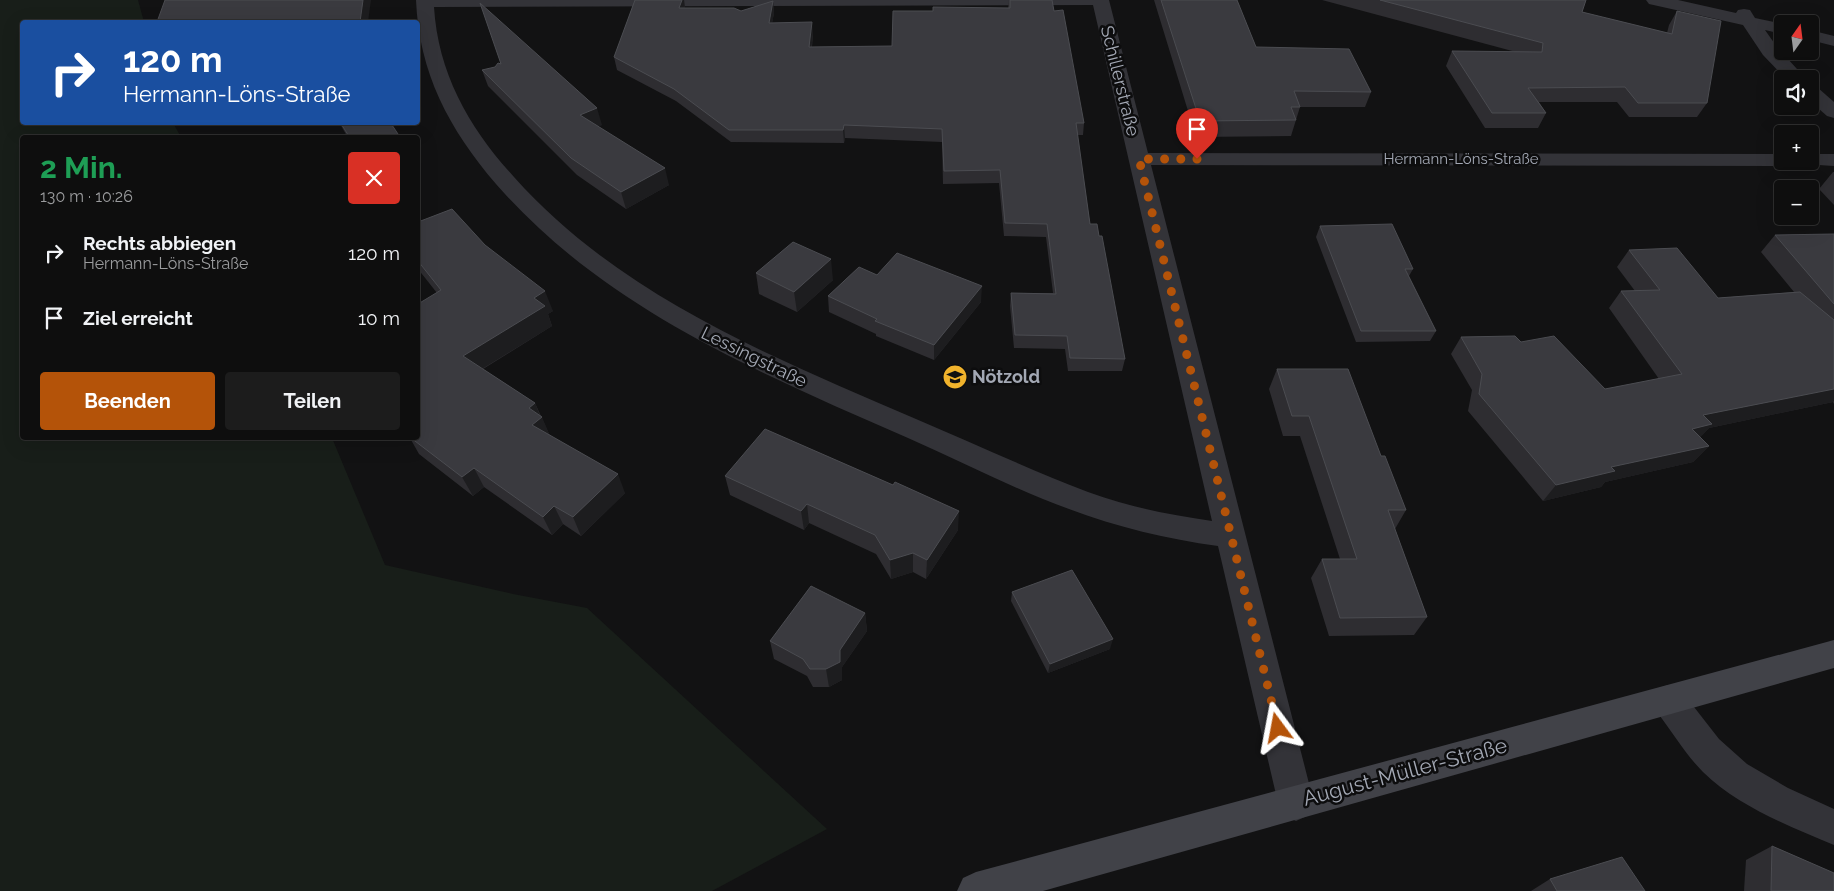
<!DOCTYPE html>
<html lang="de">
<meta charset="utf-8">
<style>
body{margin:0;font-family:Raleway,sans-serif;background:#1c1c1c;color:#f1f3f6;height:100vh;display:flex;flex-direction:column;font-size:19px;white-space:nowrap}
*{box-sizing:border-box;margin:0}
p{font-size:16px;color:#9b9c9e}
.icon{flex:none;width:28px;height:28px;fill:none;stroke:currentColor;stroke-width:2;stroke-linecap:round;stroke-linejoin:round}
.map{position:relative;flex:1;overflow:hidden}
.side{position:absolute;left:20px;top:135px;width:400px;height:305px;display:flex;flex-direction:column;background:#0e0e0e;border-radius:5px;box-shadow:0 5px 20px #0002,0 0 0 1px #2e2e2e}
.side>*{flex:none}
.top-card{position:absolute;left:20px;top:20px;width:400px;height:105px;border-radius:5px;box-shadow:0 5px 20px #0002,0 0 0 1px #2e2e2e;background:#1a4fa0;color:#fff;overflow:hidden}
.needle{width:32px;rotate:14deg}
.fabs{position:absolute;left:1774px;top:15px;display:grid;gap:10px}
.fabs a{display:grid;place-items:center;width:45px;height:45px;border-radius:5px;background:#0e0e0e;box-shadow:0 5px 20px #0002,0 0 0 1px #2e2e2e;font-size:25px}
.pin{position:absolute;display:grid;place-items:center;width:42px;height:42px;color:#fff;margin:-51px -21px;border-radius:50% 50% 50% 0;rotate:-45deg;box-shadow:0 0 5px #0007}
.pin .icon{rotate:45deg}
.me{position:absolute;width:55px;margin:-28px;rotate:347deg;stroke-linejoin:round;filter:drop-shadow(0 0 4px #0008)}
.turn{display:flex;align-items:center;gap:18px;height:105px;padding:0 20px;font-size:22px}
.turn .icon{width:65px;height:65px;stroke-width:2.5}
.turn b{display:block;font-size:35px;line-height:42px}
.round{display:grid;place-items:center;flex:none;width:52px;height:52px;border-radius:5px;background:#1c1c1c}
.summary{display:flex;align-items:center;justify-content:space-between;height:85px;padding:0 20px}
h1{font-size:30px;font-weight:700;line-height:38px;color:#1e9e55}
.button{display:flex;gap:10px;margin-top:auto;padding:10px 20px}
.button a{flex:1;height:58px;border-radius:5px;background:#b45309;color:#fff;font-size:20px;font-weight:700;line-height:58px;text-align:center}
.button a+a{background:#1c1c1c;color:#f1f3f6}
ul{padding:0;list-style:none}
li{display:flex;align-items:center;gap:15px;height:65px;padding:0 20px}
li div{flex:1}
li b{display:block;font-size:19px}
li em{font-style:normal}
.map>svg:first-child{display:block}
</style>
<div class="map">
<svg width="1834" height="891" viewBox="0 0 1834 891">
<rect width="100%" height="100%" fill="#121213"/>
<!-- green -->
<polygon fill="#181e19" points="0,0 138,0 144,22 22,22 22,122 173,123 181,137 22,138 22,438 332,438 385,565 513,594 587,608 827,829 712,891 0,891"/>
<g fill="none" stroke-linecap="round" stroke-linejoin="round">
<!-- minor -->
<g fill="#333338" fill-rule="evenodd">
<path d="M 416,0 L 1109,0 L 1148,153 L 1782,154 L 1782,161 L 1792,161 L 1789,164 L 1782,166 L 1151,165 L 1314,803 L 1309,815 L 1296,821 L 1283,815 L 1278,803 L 1218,546 C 1167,539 1117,527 1069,509 C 1014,489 962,462 908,438 C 760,373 605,309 496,184 C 449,129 419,73 416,0 ZM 1093,5 L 1212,521 C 1171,515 1128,507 1088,492 C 1030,470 973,443 916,419 C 772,357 620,296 514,177 C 470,129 438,74 434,7 Z"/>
<polygon points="1646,0 1678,0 1736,13 1738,10 1744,9 1750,10 1755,18 1783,24 1782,34 1765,30 1777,47 1806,79 1786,79 1763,55 1743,25 1649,4"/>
<polygon points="1810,30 1834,36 1834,46 1810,40"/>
<polygon points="1810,85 1817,87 1834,102 1834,118 1827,116 1810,101"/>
<polygon points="1810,154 1834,154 1834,166 1803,164 1800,161 1810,161"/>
<path d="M 1668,685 L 1680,689 L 1719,739 L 1747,764 L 1788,788 L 1834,809 L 1834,845 C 1789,826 1739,807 1703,772 C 1685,754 1672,731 1656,711 L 1651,700 L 1656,689 Z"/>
</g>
<!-- secondary -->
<polygon fill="#414248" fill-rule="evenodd" points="1834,640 1834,668 1043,891 957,891 963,878 976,872"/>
</g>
<!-- wall -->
<g fill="#2e2d31">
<polygon points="635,0 684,0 685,8 741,11 773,1 774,13 772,23 813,34 812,47 892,46 933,11 1008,8 1009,0 1052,0 1054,11 1084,123 1083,135 1077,135 1090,224 1099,236 1125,359 1122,371 1068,371 1065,349 1014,348 1010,306 1011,293 1053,293 1046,237 1004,236 999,183 943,184 942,142 845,138 844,143 731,142 676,101 617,70 614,57"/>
<polygon points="1154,0 1237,0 1256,47 1371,92 1365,107 1300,107 1291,136 1196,137"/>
<polygon points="1322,0 1586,0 1582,12 1667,33 1669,25 1677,11 1707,103 1697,117 1629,117 1617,102 1539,102 1546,113 1538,128 1485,128 1446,66 1452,51 1516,52"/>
<polygon points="482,70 602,125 598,126 669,185 626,209 577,175 488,86"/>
<polygon points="339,122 390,122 400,138 348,138"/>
<polygon points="1833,172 1834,172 1834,205 1819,189"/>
<polygon points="418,222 485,245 553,311 548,314 552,326 483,369 535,403 550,436 625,493 581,536 563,524 552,535 484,487 473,496 419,454 410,438 418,438 418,304 437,293 418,269"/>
<polygon points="1320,226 1413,269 1409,276 1436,331 1430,341 1356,342 1316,237"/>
<polygon points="1834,234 1834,404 1833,402 1709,428 1700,437 1709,446 1693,462 1605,482 1601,487 1543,501 1468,411 1472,390 1451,354 1461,337 1521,342 1605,389 1659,379 1609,308 1621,291 1635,291 1617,267 1629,250 1718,298 1794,292 1761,252 1775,235"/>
<polygon points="756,273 833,280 797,312 759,294"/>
<polygon points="877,275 981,302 934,360 876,336 876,334 829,312 828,296"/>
<polygon points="1277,369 1381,456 1406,510 1395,529 1427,617 1414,635 1329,636 1311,578 1322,559 1340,559 1300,436 1283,436 1269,389"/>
<polygon points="725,476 958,530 926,579 913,572 891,579 876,554 809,523 804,530 730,495"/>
<polygon points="1012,592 1110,649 1048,673 1011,601"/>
<polygon points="865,613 867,631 842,667 842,680 829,687 813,687 807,676 774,659 770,641"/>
<polygon points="1772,846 1834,891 1744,891 1746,860"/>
<polygon points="1550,879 1645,891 1531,891"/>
</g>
<!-- shaded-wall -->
<g fill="#1d1d1f">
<polygon points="363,0 371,0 368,22 360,22"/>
<polygon points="682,0 684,0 685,8 679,8"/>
<polygon points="773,1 774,13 770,35 769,23"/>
<polygon points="812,22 813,34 810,59 809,47"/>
<polygon points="597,108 602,125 585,132 580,115"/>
<polygon points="844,125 845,138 844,143 843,130"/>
<polygon points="665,168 669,185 626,209 621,192"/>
<polygon points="831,259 833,280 797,312 794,292"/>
<polygon points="982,286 981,302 934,360 934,345"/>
<polygon points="545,291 553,311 548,314 552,326 472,375 463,356 534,298"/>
<polygon points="1834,389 1834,401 1833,402 1709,428 1697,441 1677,446 1703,415"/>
<polygon points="535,403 541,418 542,417 550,436 532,425 529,408"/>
<polygon points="1709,446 1693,462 1605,482 1601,487 1543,501 1556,485 1611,467"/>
<polygon points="474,468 484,487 473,496 462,477"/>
<polygon points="618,474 625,493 581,536 573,517"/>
<polygon points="807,504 809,523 804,530 801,511"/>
<polygon points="554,506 563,524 552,535 543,517"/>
<polygon points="959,511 958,530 926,579 927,560"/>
<polygon points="913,553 913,572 891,579 890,560"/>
<polygon points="865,613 867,631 842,667 842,680 829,687 826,669"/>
<polygon points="1113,639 1110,649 1048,673 1050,664"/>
</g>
<!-- building -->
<g fill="#3a3a3f" stroke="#4b4c51">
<polygon points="165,0 363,0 360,22 157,22"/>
<polygon points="635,0 682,0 679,8 734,8 741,11 773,1 769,23 812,22 809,47 892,46 893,11 933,11 933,7 1010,8 1010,0 1052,0 1054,11 1063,10 1084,123 1076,123 1090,224 1097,224 1099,236 1102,236 1125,359 1070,358 1067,336 1015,335 1011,293 1056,294 1047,224 1005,223 1000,170 944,171 942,129 844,125 843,130 729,130 674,89 614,57"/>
<polygon points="1161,0 1237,0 1256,47 1349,49 1371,92 1294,91 1300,107 1291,107 1296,120 1200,121"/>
<polygon points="1380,0 1586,0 1582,12 1672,34 1677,11 1721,21 1707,103 1638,103 1625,87 1528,88 1546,113 1492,113 1452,51 1542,52 1543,43"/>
<polygon points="480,3 597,108 580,115 665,168 621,192 571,158 482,70 495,67 498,63 501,64"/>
<polygon points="340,122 390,122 400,137 397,138 350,138"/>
<polygon points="452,209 485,245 545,291 534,298 545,306 463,356 535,403 529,408 542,417 532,425 618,474 573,517 554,506 543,517 474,468 462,477 411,438 418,438 418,429 421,426 418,424 418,304 441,290 418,261 418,222"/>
<polygon points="1392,224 1413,269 1405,269 1436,331 1361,331 1320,226"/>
<polygon points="1834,234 1834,304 1775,235"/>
<polygon points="793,242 831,259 794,292 756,273"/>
<polygon points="1677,248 1718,298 1800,292 1834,320 1834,389 1703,415 1712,424 1692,429 1709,446 1611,467 1615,471 1556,485 1479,394 1482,374 1461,337 1515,336 1521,342 1554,336 1605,389 1682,374 1621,291 1660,290 1629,250"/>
<polygon points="897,253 982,286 934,345 875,321 877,319 828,296 859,267 877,275"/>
<polygon points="1277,369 1348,369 1381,456 1385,456 1406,510 1388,510 1427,617 1340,618 1322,559 1357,559 1309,416 1292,416"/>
<polygon points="765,429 893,485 895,482 959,511 927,560 913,553 890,560 875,535 807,504 801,511 725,476"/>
<polygon points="1072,570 1113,639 1050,664 1012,592"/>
<polygon points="811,586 865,613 840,650 840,662 826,669 810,669 803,659 770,641"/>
<polygon points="1772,846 1834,873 1834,891 1771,891"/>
<polygon points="1622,857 1645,891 1557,891 1550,879"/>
</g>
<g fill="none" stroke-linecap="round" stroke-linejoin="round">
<!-- route -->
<polyline stroke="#b45309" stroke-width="9" stroke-dasharray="0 16.2" points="1197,159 1139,159 1278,728"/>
</g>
<!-- icons -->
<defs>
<symbol id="school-disc" viewBox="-11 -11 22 22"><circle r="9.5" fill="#f1b32c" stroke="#0d0d0e"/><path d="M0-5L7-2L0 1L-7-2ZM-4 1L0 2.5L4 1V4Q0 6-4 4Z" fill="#111"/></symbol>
</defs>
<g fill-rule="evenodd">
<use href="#school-disc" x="941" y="363" width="28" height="28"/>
</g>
<g text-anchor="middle" stroke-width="5" stroke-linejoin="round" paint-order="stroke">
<!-- far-street labels -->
<g font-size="15" fill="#a3a8b4" stroke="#0d0d0e">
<text x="1461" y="164">Hermann-Löns-Straße</text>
</g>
<!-- street labels -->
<g font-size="18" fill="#a3a8b4" stroke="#0d0d0e">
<text transform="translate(1120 81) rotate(76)" y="6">Schillerstraße</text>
<text transform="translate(754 357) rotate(26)" y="6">Lessingstraße</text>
</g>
<!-- poi labels -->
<g font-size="18" font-weight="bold" fill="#a3a8b4" stroke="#0d0d0e" text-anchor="start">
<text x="972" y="383">Nötzold</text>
</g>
<!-- near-street labels -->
<g font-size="21" fill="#a3a8b4" stroke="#0d0d0e">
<text transform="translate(1405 772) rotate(-15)" y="7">August-Müller-Straße</text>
</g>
</g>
</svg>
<div class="fabs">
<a><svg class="needle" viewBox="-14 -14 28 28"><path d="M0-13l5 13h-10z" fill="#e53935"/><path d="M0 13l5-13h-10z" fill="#9b9c9e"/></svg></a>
<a><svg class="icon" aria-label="sound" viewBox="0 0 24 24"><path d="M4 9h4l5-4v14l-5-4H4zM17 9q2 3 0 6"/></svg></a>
<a>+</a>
<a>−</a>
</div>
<div class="pin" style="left:1197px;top:159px;background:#d93025"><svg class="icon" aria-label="arrive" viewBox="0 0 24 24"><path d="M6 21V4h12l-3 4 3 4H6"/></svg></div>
<svg class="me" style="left:1278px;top:728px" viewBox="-20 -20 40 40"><path d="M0-17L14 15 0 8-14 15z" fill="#b45309" stroke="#fff" stroke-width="4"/></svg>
<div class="top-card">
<div class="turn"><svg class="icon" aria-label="right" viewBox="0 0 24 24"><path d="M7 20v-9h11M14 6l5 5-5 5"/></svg><div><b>120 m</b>Hermann-Löns-Straße</div></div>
</div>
<section class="side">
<div class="summary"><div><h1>2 Min.</h1><p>130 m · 10:26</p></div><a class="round" style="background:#d93025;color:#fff"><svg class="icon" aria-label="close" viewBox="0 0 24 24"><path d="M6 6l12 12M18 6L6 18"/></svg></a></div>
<ul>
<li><svg class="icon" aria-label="right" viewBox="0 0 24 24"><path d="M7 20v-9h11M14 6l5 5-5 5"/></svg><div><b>Rechts abbiegen</b><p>Hermann-Löns-Straße</p></div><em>120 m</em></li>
<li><svg class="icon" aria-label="arrive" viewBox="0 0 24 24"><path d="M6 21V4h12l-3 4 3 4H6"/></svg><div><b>Ziel erreicht</b></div><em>10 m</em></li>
</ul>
<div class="button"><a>Beenden</a><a>Teilen</a></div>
</section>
</div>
